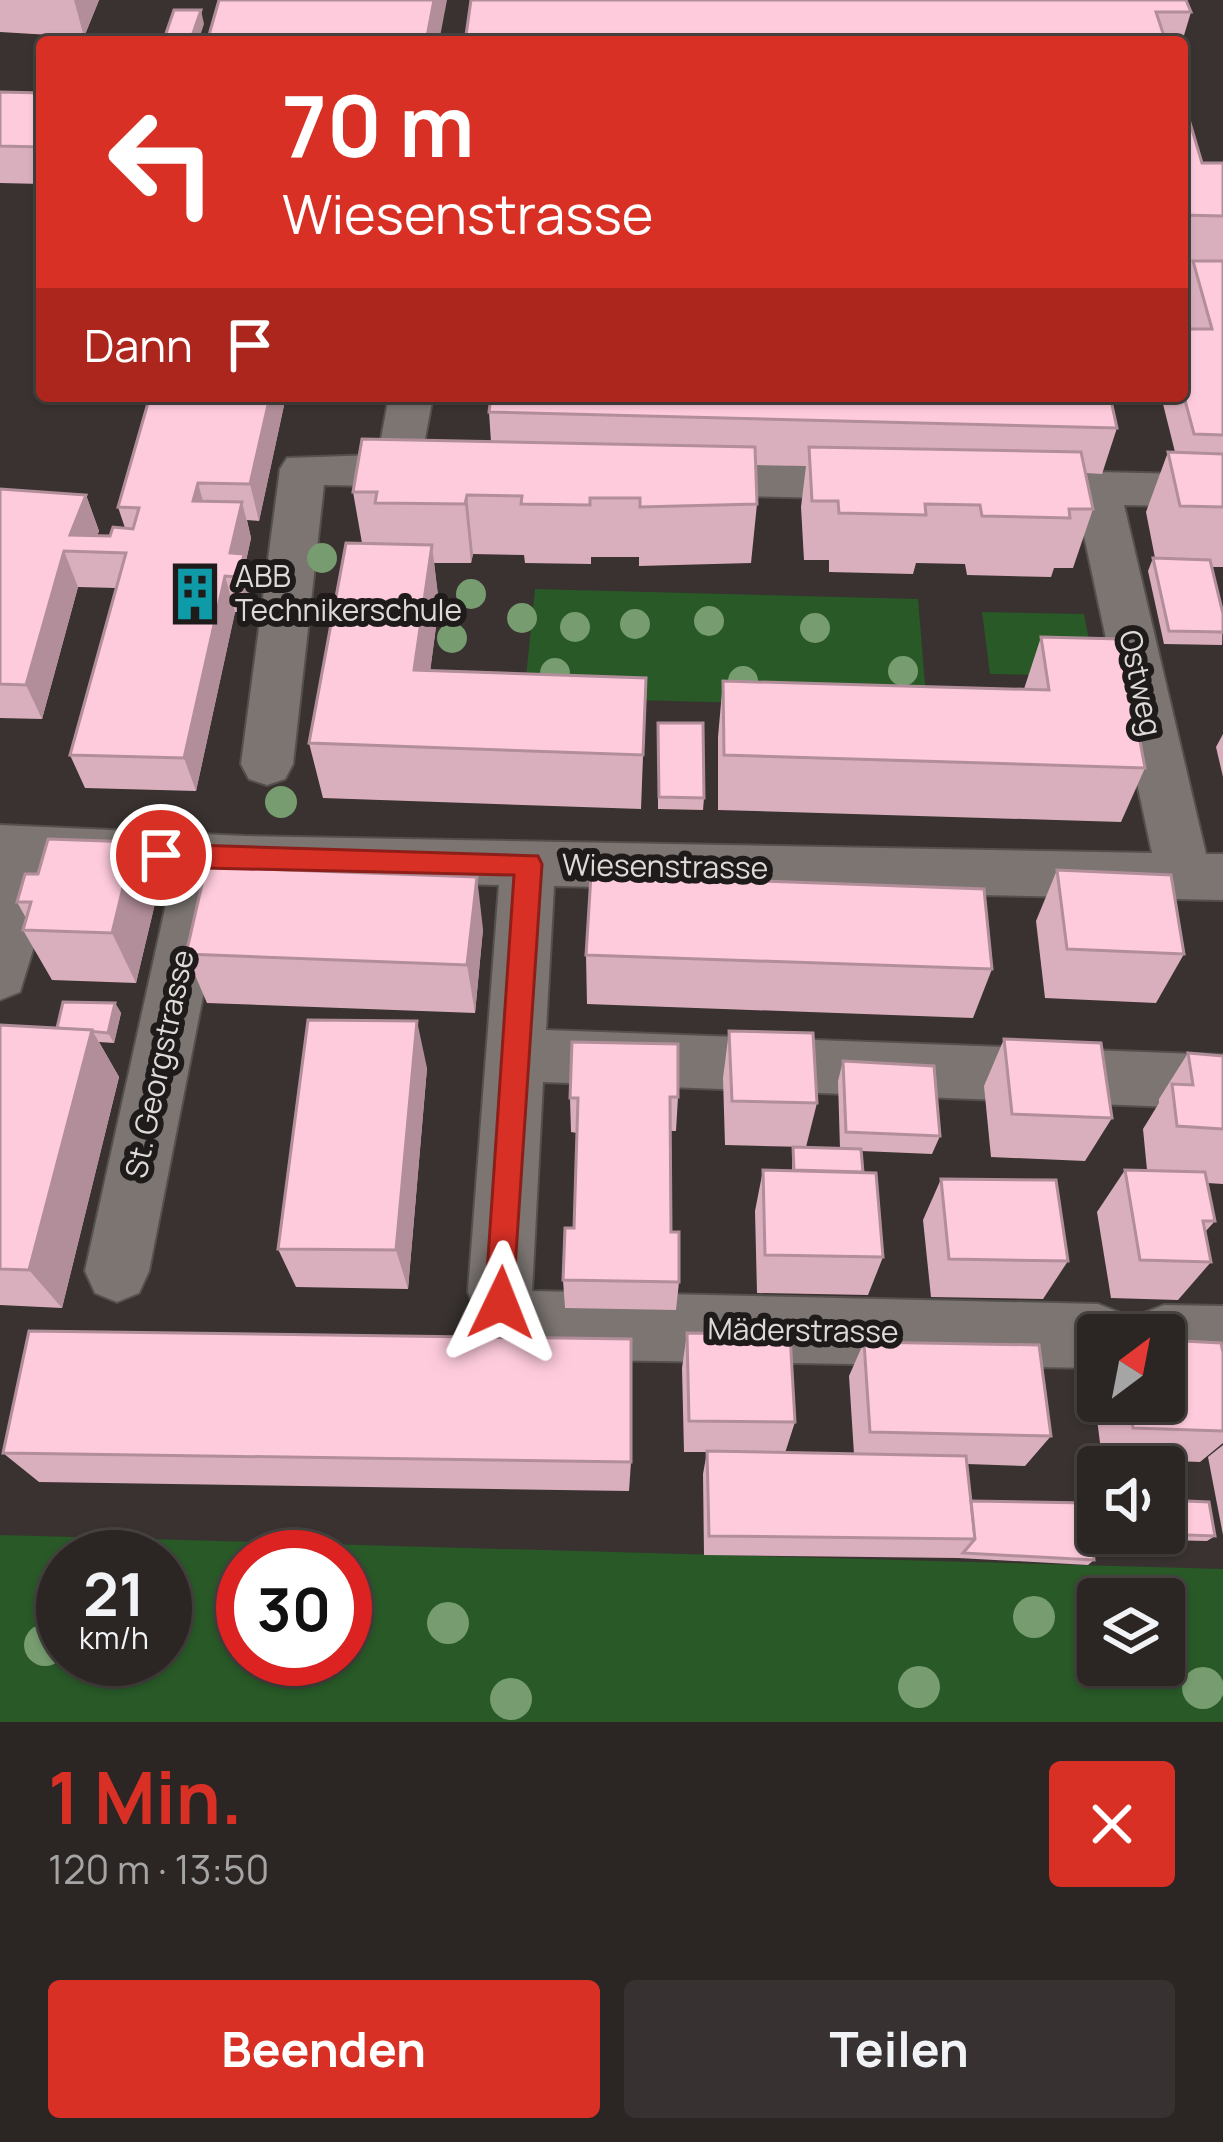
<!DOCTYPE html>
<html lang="de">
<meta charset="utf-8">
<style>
body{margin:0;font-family:Manrope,sans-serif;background:#373231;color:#f1f3f6;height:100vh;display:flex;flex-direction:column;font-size:45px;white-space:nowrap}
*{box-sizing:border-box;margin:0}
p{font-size:39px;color:#a6a5a6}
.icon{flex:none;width:66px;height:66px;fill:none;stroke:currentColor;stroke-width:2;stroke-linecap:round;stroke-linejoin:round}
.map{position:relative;height:1722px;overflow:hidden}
.panel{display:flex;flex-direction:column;background:#2b2624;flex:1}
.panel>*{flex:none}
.hud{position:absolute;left:36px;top:36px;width:1152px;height:366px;border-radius:12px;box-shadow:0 3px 9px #0004,0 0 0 3px #474341;background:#d93025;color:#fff;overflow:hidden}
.needle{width:78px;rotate:32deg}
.tools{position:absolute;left:1077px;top:1314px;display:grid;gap:24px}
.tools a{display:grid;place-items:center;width:108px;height:108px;border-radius:12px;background:#2b2624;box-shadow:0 3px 9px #0004,0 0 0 3px #474341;font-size:60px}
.speed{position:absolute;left:36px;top:1530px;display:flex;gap:24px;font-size:60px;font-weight:700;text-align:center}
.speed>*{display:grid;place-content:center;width:156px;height:156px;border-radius:50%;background:#2b2624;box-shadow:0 3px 9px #0004,0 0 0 3px #474341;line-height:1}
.speed small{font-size:30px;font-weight:400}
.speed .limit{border:18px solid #d22;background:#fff;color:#111}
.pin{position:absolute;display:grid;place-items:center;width:102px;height:102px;color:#fff;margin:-51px;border:6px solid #fff;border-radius:50%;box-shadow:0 3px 12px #0007}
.me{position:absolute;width:132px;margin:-66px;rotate:2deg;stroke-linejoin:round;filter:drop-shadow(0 0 9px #0008)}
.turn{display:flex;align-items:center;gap:42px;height:252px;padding:0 48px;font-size:54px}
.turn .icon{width:156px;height:156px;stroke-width:2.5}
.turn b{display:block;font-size:84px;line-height:102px}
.then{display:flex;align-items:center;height:114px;padding:0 48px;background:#0003;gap:24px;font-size:45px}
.round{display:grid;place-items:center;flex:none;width:126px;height:126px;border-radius:12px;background:#373231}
.head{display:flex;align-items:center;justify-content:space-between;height:204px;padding:0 48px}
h1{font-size:72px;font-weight:700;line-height:90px;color:#d93025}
.primary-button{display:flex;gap:24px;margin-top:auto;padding:24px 48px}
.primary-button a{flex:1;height:138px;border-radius:12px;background:#d93025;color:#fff;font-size:48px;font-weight:700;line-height:138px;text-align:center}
.primary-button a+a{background:#373231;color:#f1f3f6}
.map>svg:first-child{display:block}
</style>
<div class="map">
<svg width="1223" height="1722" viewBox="0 0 1223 1722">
<rect width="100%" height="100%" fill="#393230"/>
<!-- green -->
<g fill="#285927" fill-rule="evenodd">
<polygon points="535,589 918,599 927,708 524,697"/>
<polygon points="982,612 1084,614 1096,676 990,674"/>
<path d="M 0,1535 L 1223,1569 L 1223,1722 L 0,1722 ZM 63,1557 L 165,1557 L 165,1659 L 63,1659 ZM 243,1557 L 345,1557 L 345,1659 L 243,1659 ZM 1098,1599 L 1164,1599 L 1164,1665 L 1098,1665 Z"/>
</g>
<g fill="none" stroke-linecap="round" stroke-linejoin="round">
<defs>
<g id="minor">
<polygon points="389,396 433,396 422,455 445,460 452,471 445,482 429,487 324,485 293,764 285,779 267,785 249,779 241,764 280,469 287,458 378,455"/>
<polygon points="686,463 879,467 895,472 902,483 895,494 879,499 686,495 670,490 663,479 670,468"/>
<polygon points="1015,470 1223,475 1223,507 1124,505 1206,854 1223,854 1223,900 554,886 546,1030 1223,1055 1223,1109 543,1082 532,1291 1098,1304 1121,1313 1130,1335 1098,1335 1098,1368 537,1359 487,1337 468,1292 499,885 226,879 149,1271 139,1293 117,1302 95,1293 85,1271 172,877 57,872 20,992 0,1000 0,825 245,836 1152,853 1077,503 999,497 992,486 999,475"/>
<polygon points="1164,1305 1223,1306 1223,1370 1164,1369 1164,1335 1132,1335 1141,1314"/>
</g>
</defs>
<!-- minor casing -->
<use href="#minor" stroke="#55504e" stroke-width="4"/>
<!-- minor -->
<use href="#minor" fill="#7c7572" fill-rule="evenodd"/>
</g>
<!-- trees -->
<g fill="#769c6f">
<circle cx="322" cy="558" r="15"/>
<circle cx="471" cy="594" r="15"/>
<circle cx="522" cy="618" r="15"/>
<circle cx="709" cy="621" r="15"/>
<circle cx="635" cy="624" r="15"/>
<circle cx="575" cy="627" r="15"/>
<circle cx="815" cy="628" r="15"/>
<circle cx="452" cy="638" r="15"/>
<circle cx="903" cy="671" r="15"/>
<circle cx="555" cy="673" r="15"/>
<circle cx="743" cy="681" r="15"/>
<circle cx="281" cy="802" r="16"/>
<circle cx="1034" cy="1617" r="21"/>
<circle cx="448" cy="1623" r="21"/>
<circle cx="45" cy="1645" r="21"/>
<circle cx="919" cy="1687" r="21"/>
<circle cx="1203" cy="1688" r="21"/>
<circle cx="511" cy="1699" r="21"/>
</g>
<!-- wall -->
<g fill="#daafbd">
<polygon points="0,0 99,0 84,37 0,32"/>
<polygon points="471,0 1191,12 1182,42 465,42"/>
<polygon points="0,92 42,93 42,184 0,183"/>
<polygon points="1182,96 1202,163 1223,163 1223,567 1211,567 1223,614 1222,645 1164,644 1148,571 1153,558 1155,558 1146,512 1168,452 1175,452 1161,396 1182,396 1182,329 1189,329 1182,304 1182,293 1187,277 1182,277"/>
<polygon points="286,396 259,521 247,520 251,538 246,561 253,589 249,612 235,612 196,791 85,788 70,755 116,588 78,587 42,719 0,718 0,489 86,495 99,531 97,536 110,536 125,528 118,507"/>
<polygon points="489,412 1117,428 1102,474 1086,473 1093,509 1073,568 1054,568 1051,577 967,575 965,564 916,563 913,574 829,572 829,560 804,560 801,507 806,466 755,465 757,504 751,563 639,566 639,557 591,557 591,564 525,563 524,555 473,554 471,563 434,563 439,604 430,671 646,678 641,809 323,798 309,743 362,543 353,492 491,442"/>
<polygon points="1041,637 1145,768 1121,822 718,810 718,737 723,681 1024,689"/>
<polygon points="658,723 704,798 703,810 658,809"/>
<polygon points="1223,734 1223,777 1216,747"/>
<polygon points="134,842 157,895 136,983 52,980 23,930 26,918 17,902 38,874"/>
<polygon points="1057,870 1184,954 1156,1003 1045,998 1036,921"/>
<polygon points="483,929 475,1013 207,1003 186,954"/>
<polygon points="586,955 992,969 973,1018 587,1004"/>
<polygon points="115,1003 121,1013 114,1043 99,1042 119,1077 62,1308 0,1305 0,1025 57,1028"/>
<polygon points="729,1031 817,1103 806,1147 725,1145 723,1078"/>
<polygon points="1004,1039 1112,1118 1085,1161 991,1157 984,1086"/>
<polygon points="1188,1053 1223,1056 1223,1184 1207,1183 1215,1221 1205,1232 1211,1262 1178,1300 1111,1298 1097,1212 1125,1170 1186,1172 1147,1170 1143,1129 1159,1103 1159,1099"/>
<polygon points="843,1061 940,1136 932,1154 861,1151 863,1172 883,1257 868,1295 757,1293 755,1211 763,1170 792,1170 793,1147 840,1149 838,1081"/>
<polygon points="427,1068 408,1289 296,1287 278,1249"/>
<polygon points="678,1097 676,1131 670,1131 671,1232 679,1282 676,1310 565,1308 563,1280 574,1228 577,1133 571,1132 570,1098"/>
<polygon points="941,1179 1068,1261 1043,1299 931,1297 923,1220"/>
<polygon points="687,1333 795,1422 785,1453 854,1454 849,1376 864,1342 1051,1436 1025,1466 967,1464 971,1501 1094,1560 1088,1565 958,1558 704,1555 703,1474 707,1452 684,1452 682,1368"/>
<polygon points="1223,1353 1223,1443 1200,1462 1102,1458 1091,1373 1098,1365 1098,1401 1164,1401"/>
<polygon points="1223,1445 1223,1535 1208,1457"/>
<polygon points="3,1453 631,1462 629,1491 39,1482"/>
<polygon points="1124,1533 1164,1533 1215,1536 1207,1541 1124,1539"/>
</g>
<!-- shaded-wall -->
<g fill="#b28e9a">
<polygon points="74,0 99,0 84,37"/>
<polygon points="434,0 447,0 439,42 426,42"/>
<polygon points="201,10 204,24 198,42 190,42"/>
<polygon points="270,396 286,396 259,521 250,484"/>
<polygon points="198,483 208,519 193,501"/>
<polygon points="86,495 99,531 91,552 70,535"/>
<polygon points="467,495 473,554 471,563 465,504"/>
<polygon points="242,502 251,538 246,561 253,589 249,612 230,553"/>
<polygon points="432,545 439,604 423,726 414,670"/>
<polygon points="64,551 78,587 42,719 26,685"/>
<polygon points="225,576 235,612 196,791 184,758"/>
<polygon points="134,842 157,895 136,983 112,933"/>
<polygon points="477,877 483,929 475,1013 467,965"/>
<polygon points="115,1003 121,1013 114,1043 108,1033"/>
<polygon points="417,1021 427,1068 408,1289 396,1250"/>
<polygon points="92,1030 119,1077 62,1308 29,1270"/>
</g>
<!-- building -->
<g fill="#fecbdc" stroke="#b28e9a" stroke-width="3">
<polygon points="219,0 434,0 426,42 207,42"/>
<polygon points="471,0 1186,0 1191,12 1156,12 1166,42 465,42"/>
<polygon points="174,10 201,10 190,42 163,42"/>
<polygon points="0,92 42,93 42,147 0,146"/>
<polygon points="1182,96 1202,163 1223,163 1223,216 1182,215"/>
<polygon points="1193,261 1223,261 1223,435 1194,434 1182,389 1182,329 1212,329"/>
<polygon points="150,396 270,396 250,484 198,483 193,501 242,502 230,553 244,554 239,577 225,576 184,758 70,755 126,553 64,551 26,685 0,684 0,489 86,495 70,535 110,536 113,527 133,529 139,508 118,507"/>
<polygon points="491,396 1110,396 1117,428 489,412"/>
<polygon points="362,439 755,447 757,504 640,507 640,498 590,498 590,505 521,504 522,496 467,495 465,504 375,503 377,492 353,492"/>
<polygon points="809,447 1081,452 1093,509 1069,509 1070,518 982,516 980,505 925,504 926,515 839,513 838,501 812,501"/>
<polygon points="1168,452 1223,454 1223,507 1180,506"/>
<polygon points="346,543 432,545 414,670 646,678 643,755 309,743"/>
<polygon points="1153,558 1210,560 1223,614 1223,632 1169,631"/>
<polygon points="1041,637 1121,639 1145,768 724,755 723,681 1049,690"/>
<polygon points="658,723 703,723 704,798 659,797"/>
<polygon points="48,839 134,842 112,933 23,930 31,902 17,902 25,874 38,874"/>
<polygon points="206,867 477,877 467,965 186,954"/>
<polygon points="1057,870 1171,875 1184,954 1067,949"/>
<polygon points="591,875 984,889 992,969 586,955"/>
<polygon points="63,1002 115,1003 108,1033 57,1028"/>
<polygon points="308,1020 417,1021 396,1250 278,1249"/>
<polygon points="0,1025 92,1030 29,1270 0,1269"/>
<polygon points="729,1031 813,1033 817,1103 732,1101"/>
<polygon points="1004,1039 1101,1043 1112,1118 1012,1114"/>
<polygon points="572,1042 678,1044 678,1097 670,1097 671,1232 679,1232 679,1282 563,1280 565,1228 574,1228 578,1098 570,1098"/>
<polygon points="1188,1053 1223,1056 1223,1129 1177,1126 1172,1084 1193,1085"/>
<polygon points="843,1061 934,1066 940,1136 846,1132"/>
<polygon points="793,1147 861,1149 863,1172 794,1170"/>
<polygon points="763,1170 876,1173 883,1257 765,1255"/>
<polygon points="1125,1170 1205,1172 1215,1221 1203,1221 1211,1262 1140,1260"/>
<polygon points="941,1179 1056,1180 1068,1261 949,1259"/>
<polygon points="29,1331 631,1339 631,1462 3,1453"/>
<polygon points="687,1333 790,1334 795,1422 689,1421"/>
<polygon points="1164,1340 1221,1343 1223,1353 1223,1431 1133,1428 1129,1401 1164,1401"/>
<polygon points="864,1342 1039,1345 1051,1436 870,1432"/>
<polygon points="707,1451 966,1456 975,1539 709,1536"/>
<polygon points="1164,1500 1209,1502 1215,1536 1131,1533 1164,1533"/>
<polygon points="971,1501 1087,1503 1094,1560 963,1553 975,1539"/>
</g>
<!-- route -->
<polygon fill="#d93025" stroke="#8d1f18" stroke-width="3" points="161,844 538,856 542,864 512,1314 501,1318 490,1314 485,1303 514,875 161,867 148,855"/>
<!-- icons -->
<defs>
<symbol id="building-bare" viewBox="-9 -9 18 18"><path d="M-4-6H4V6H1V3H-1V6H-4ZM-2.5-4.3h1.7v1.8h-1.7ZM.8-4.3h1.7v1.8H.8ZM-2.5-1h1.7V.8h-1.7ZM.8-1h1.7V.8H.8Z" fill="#0f9aa8" stroke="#1e1b1a" stroke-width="2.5" paint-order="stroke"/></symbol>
</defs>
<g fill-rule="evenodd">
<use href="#building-bare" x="157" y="556" width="76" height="76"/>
</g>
<g text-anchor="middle" stroke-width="12" stroke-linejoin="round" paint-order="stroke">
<!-- poi labels -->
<g font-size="30" fill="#dedad8" stroke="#1e1b1a" text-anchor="start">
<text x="235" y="587">ABB<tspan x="235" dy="34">Technikerschule</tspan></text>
</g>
<!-- street labels -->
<g font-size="30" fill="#dedad8" stroke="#1e1b1a">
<text transform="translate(1140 683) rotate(78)" y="10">Ostweg</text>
<text transform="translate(665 867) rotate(1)" y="10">Wiesenstrasse</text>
<text transform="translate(160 1064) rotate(-78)" y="10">St. Georgstrasse</text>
<text transform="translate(803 1331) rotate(1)" y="10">Mäderstrasse</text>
</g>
</g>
</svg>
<div class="tools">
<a><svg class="needle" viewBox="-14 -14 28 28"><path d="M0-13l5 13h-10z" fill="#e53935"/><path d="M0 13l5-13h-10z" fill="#a6a5a6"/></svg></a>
<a><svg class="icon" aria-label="sound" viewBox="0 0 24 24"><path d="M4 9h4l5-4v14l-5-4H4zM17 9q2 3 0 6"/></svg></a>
<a><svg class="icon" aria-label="layers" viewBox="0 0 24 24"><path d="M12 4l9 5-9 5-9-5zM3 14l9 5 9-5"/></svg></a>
</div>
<div class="speed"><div>21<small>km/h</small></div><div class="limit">30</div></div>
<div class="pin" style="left:161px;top:855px;background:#d93025"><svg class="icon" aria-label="arrive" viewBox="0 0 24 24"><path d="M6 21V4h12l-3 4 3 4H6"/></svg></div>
<svg class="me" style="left:501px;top:1303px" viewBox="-20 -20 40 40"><path d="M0-17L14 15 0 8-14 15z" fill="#d93025" stroke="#fff" stroke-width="4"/></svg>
<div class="hud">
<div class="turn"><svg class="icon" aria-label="left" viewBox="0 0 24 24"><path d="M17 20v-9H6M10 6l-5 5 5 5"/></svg><div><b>70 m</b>Wiesenstrasse</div></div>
<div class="then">Dann<svg class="icon" aria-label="arrive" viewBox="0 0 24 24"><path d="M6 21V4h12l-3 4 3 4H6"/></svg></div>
</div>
</div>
<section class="panel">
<div class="head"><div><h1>1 Min.</h1><p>120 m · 13:50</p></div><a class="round" style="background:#d93025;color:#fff"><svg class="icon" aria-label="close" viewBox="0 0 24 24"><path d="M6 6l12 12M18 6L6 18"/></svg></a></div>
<div class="primary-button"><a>Beenden</a><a>Teilen</a></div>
</section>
